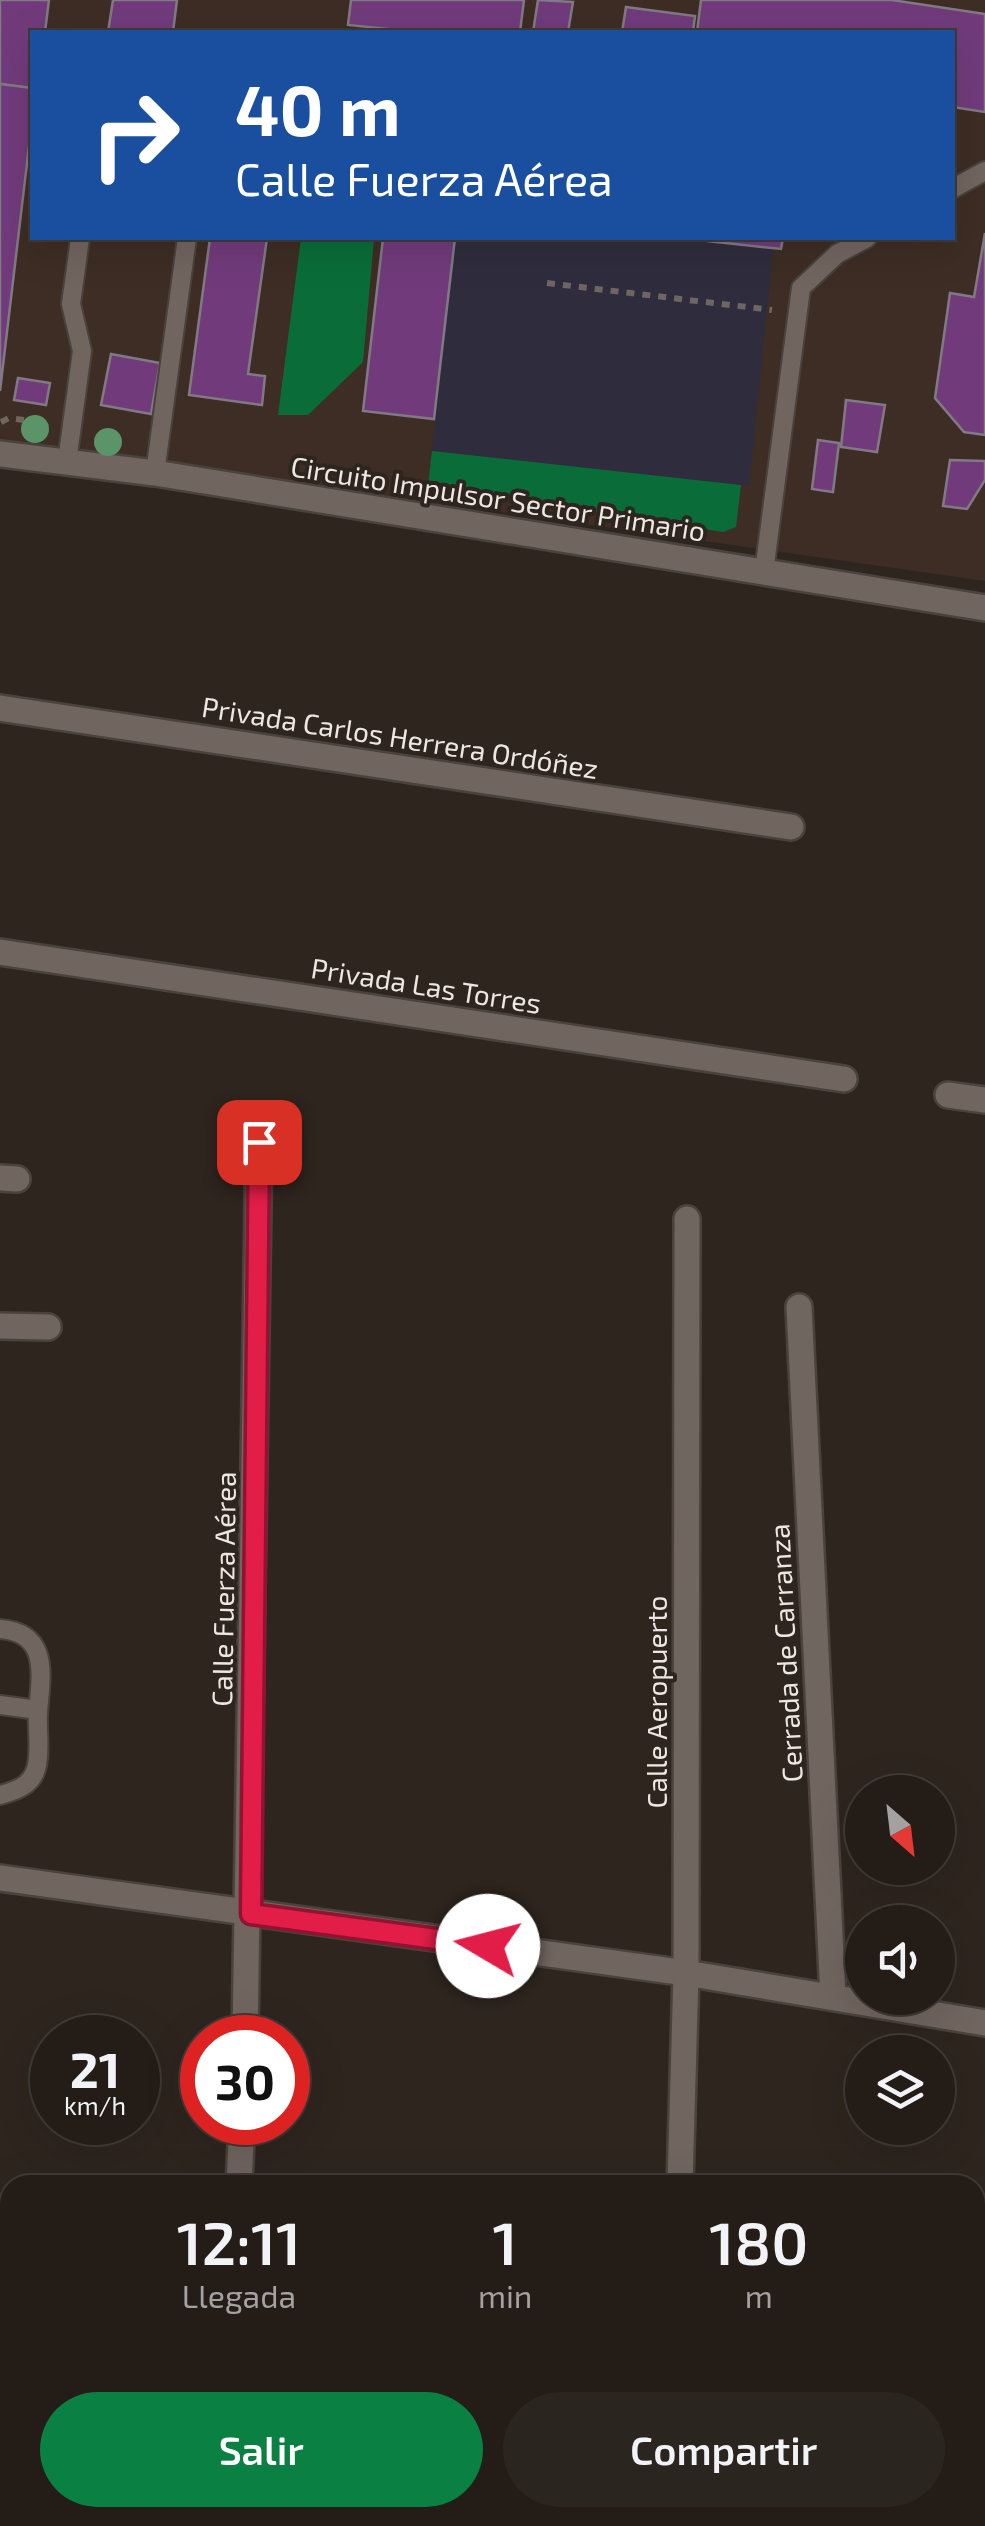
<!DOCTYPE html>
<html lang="es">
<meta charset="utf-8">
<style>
body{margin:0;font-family:"Exo 2",sans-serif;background:#2b2520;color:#f1f3f6;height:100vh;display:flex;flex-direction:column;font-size:38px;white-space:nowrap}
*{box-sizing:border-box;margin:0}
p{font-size:32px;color:#a3a1a1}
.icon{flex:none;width:55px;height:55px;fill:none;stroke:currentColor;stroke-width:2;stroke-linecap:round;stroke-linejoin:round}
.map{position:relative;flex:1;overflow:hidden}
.drawer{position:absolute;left:0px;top:2175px;width:985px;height:352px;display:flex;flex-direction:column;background:#231c17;border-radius:30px 30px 0 0;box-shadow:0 10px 40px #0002,0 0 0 2px #403a36}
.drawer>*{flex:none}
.hud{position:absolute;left:30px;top:30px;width:925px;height:210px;border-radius:0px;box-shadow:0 10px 40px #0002,0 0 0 2px #403a36;background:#1a4fa0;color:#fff;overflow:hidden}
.needle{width:65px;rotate:152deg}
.tools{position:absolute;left:845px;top:1775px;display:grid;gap:20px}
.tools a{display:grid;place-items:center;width:110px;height:110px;border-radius:50%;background:#231c17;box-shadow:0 10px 40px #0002,0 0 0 2px #403a36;font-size:50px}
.speed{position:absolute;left:30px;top:2015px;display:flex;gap:20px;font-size:50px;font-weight:700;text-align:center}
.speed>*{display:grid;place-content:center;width:130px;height:130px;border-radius:50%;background:#231c17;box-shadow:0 10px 40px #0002,0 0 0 2px #403a36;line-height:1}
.speed small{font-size:25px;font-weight:400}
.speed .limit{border:15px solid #d22;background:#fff;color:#111}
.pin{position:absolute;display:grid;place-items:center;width:85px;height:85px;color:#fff;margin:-42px;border-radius:20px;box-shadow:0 5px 15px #0006}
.me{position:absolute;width:110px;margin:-55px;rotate:278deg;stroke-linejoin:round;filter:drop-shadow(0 0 8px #0008)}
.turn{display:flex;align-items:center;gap:35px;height:210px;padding:0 40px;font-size:45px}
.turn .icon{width:130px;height:130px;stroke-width:2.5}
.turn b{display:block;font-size:70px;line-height:85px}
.eta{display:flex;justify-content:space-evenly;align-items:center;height:170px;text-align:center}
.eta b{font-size:60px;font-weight:600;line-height:70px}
.cta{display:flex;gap:20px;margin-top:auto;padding:20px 40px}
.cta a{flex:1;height:115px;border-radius:60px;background:#0b8043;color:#fff;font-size:40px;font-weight:600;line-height:115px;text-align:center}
.cta a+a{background:#2b2520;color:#f1f3f6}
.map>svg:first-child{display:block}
</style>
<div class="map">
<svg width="985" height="2526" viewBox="0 0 985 2526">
<rect width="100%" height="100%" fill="#2f251f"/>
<!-- built -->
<path fill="#3d2d24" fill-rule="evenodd" d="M 0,0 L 985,0 L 985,581 L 0,441 ZM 32,32 L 952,32 L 952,238 L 32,238 Z"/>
<!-- industrial -->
<polygon fill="#2f2c3d" points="455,238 680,238 773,249 749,486 432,451"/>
<!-- forest -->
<g fill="#0a6d39">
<polygon points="301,238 374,239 363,362 308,415 278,415"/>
<polygon points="432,451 741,485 736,527 723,532 428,485"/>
</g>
<!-- building -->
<g fill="#713b7b" stroke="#817983" stroke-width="2.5">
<polygon points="0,0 49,0 45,32 32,32 32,88 0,84"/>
<polygon points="113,0 177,0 173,32 108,32"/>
<polygon points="351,0 524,0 520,32 418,32 348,25"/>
<polygon points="538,0 573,2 568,32 533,32"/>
<polygon points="701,0 892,0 985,14 985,112 952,107 952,32 697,32"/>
<polygon points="626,7 695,16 693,32 622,32"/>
<polygon points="0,84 32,88 32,121 0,391"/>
<polygon points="985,233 985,435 964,432 935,398 950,293 974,297"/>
<polygon points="210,238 267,238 248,374 265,376 262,405 189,395"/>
<polygon points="383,238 455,238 434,419 363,411"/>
<polygon points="680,238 783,238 781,249"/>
<polygon points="111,354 160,363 151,414 101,405"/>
<polygon points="18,378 50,383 46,405 14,400"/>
<polygon points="846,400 885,405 877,452 841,447"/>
<polygon points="818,440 839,443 833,492 812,489"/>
<polygon points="950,460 985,461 985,480 967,509 943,506"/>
</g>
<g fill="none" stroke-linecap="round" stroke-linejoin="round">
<defs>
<g id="lane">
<polyline points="952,189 985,171"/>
<polyline points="67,462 82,351 71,304 80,238"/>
<polyline points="155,473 187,238"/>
<polyline points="764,572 801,288 837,254 867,238"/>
<path d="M 0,1629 C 52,1633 40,1679 38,1714 C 37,1731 41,1753 36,1769 C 31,1786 15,1791 0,1795"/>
<polyline points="0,1705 38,1710"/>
</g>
<g id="street">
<polyline points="0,454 155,473 985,608"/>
<polyline points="0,708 791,827"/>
<polyline points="0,952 844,1079"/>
<polyline points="948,1095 985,1100"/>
<polyline points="0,1178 17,1179"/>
<polyline points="799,1307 833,1996"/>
<polyline points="0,1326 48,1327"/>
<polyline points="0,1878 686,1973 985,2023"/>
<polyline points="245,2038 259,1142"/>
<polyline points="239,2185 242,2122"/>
<polyline points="680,2185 686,1973 687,1219"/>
<polyline points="225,2526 225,2518"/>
<polyline points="669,2526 670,2518"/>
</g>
</defs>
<!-- lane casing -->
<use href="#lane" stroke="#4a423d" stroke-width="22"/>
<!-- street casing -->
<use href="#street" stroke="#4a423d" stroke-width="30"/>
<!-- path -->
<g stroke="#6f6661" stroke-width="6" stroke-dasharray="8 8" stroke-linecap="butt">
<polyline points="547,283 772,310"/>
<polyline points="1,422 9,418 47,423"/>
</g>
<!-- lane -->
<use href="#lane" stroke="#71655f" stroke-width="18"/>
<!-- street -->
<use href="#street" stroke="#71655f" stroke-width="25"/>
</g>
<!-- trees -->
<g fill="#5a9468">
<circle cx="35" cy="429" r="14"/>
<circle cx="108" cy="442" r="14"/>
</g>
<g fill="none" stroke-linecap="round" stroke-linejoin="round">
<defs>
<polyline id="route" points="259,1142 251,1914 488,1946"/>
</defs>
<!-- route casing -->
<use href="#route" stroke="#92132f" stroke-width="25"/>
<!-- route -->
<use href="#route" stroke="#e11d48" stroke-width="18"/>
</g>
<g text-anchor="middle" stroke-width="8" stroke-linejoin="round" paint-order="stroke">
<!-- street labels -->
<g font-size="28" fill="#ede6e2" stroke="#2f251f">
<text transform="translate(498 499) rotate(9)" y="10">Circuito Impulsor Sector Primario</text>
<text transform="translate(400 738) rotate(9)" y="10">Privada Carlos Herrera Ordóñez</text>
<text transform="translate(426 986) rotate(9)" y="10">Privada Las Torres</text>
<text transform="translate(224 1589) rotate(-89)" y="10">Calle Fuerza Aérea</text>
<text transform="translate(786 1653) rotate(-93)" y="10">Cerrada de Carranza</text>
<text transform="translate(657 1702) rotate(-90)" y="10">Calle Aeropuerto</text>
</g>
</g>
</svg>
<div class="tools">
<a><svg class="needle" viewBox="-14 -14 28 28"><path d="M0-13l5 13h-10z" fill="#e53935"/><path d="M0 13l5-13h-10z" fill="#a3a1a1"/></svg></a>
<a><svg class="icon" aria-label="sound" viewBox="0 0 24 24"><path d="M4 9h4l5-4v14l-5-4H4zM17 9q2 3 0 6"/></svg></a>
<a><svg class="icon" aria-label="layers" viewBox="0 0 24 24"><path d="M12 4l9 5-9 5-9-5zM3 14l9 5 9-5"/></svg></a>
</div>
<div class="speed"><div>21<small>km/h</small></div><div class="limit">30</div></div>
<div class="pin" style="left:259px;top:1142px;background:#d93025"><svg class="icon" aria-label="arrive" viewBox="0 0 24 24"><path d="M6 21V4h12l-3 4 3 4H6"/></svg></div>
<svg class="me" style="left:488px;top:1946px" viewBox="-20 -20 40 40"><circle r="19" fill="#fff"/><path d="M0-13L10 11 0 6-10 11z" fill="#e11d48"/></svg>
<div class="hud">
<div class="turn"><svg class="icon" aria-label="right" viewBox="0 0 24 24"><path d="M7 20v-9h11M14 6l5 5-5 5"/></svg><div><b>40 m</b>Calle Fuerza Aérea</div></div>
</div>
<section class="drawer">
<div class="eta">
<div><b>12:11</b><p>Llegada</p></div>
<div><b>1</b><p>min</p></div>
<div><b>180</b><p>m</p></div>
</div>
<div class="cta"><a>Salir</a><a>Compartir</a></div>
</section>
</div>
